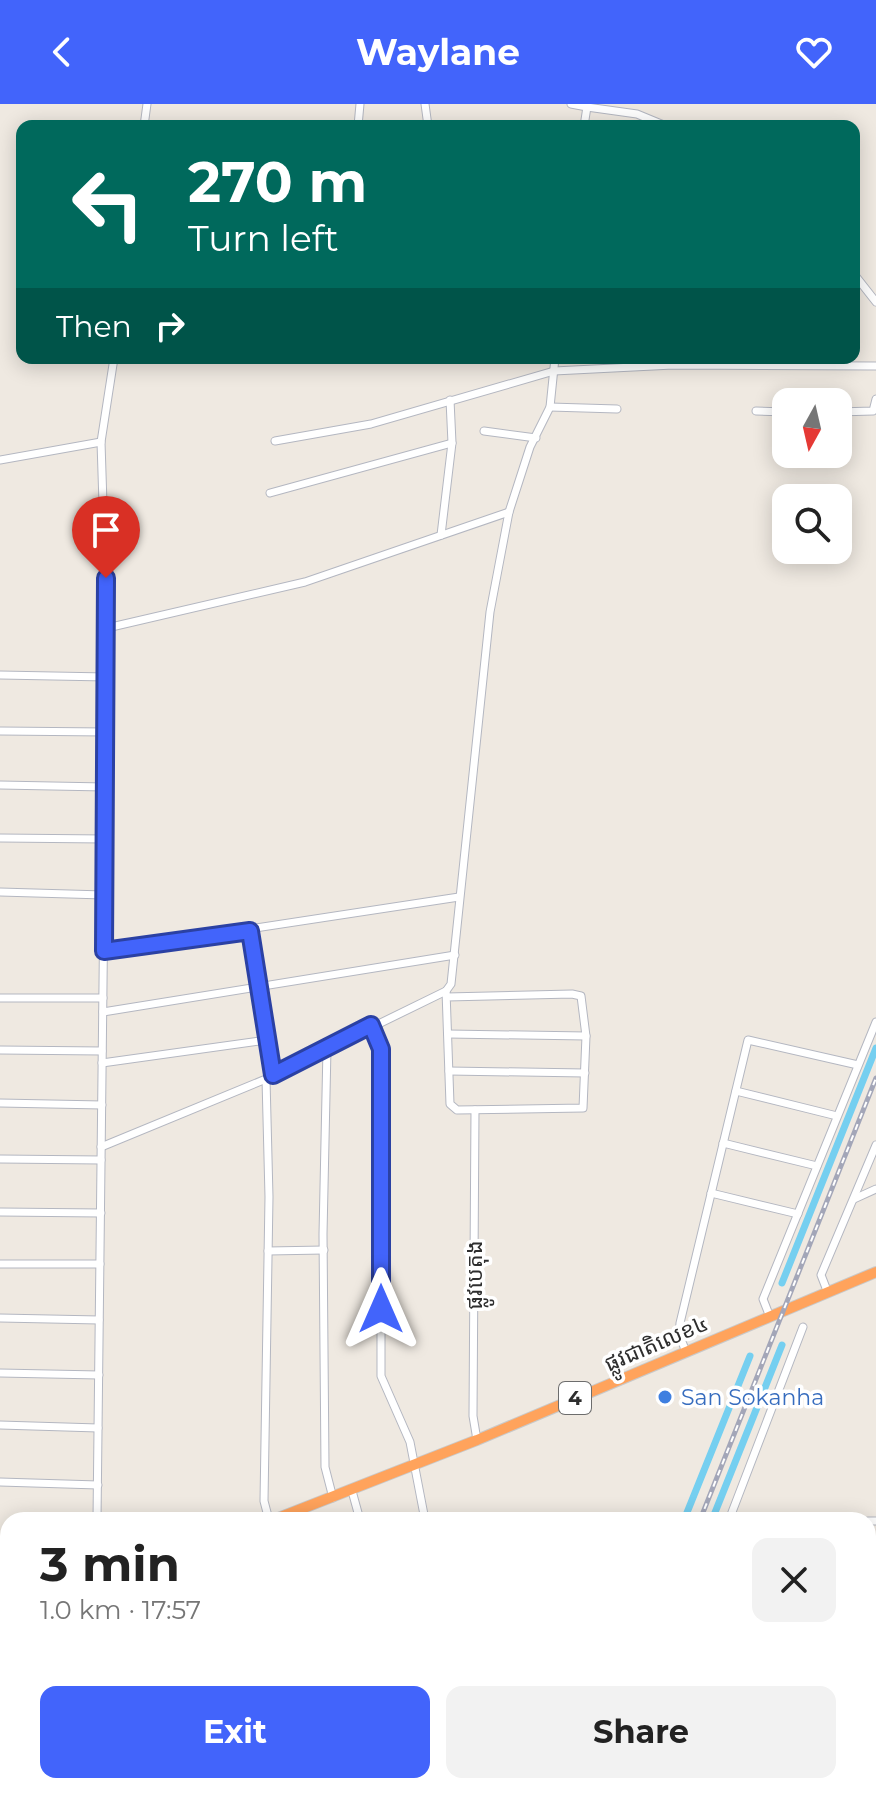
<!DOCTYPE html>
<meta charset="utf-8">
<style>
body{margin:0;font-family:Montserrat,"Noto Sans Khmer",sans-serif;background:#f2f2f2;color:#222;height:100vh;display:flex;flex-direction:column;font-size:30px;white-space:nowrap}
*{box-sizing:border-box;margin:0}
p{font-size:26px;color:#767676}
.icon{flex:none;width:44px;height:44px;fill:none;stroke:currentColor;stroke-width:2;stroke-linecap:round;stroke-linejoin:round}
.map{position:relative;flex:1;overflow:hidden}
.sheet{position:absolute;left:0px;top:1408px;width:876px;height:282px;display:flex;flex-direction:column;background:#fff;border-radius:24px 24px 0 0;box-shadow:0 4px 20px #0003}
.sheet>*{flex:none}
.guide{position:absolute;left:16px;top:16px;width:844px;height:244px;border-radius:16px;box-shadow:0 4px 20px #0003;background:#00695c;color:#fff;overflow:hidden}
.needle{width:52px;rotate:188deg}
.tools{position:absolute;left:772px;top:284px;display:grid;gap:16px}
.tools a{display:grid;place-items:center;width:80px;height:80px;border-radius:16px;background:#fff;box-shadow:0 4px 20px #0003;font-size:40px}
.pin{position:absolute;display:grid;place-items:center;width:68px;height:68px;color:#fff;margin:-82px -34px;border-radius:50% 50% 50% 0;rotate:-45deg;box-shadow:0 0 8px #0007}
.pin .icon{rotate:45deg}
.me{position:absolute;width:88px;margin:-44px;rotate:0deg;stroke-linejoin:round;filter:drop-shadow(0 0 6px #0008)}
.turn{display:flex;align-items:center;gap:28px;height:168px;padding:0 40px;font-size:36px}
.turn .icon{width:104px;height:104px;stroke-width:2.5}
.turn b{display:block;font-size:56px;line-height:68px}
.then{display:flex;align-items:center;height:76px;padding:0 40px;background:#0003;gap:16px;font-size:30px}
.round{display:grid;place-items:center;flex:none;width:84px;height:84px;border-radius:16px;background:#f2f2f2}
.head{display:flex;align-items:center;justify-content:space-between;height:136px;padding:0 40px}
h1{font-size:48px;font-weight:700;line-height:60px}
.primary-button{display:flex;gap:16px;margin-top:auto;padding:16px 40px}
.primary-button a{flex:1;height:92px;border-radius:16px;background:#4264fb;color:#fff;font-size:32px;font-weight:700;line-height:92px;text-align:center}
.primary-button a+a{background:#f2f2f2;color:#222}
header{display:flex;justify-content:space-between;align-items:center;height:104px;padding:0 40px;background:#4264fb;color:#fff;font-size:36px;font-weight:700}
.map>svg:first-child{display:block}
</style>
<header><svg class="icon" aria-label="back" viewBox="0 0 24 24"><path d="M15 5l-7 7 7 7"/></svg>Waylane<svg class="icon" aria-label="heart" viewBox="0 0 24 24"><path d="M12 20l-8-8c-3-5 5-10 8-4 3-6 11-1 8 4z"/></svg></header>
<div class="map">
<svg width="876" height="1689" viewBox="0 0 876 1689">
<rect width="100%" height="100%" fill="#efe9e1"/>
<!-- industrial -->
<polygon fill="#e3e1e8" points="221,1682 508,1682 515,1689 221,1689"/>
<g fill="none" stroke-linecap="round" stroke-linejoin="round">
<!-- canal -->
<g stroke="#75cff0" stroke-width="7">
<polyline points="782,1179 876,944"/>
<polyline points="684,1416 750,1252"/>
<polyline points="712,1416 782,1241"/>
<polyline points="574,1689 577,1682"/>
<polyline points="603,1689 606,1682"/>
</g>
<defs>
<g id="minor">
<polyline points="425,0 428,22"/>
<polyline points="571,0 587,3 584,22"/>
<polyline points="587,0 587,3 637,10 666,22"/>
<polyline points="144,22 147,0"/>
<polyline points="358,22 360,0"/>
<polyline points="854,170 876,198"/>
<polyline points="550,303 617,305"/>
<polyline points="756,307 786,308"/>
<polyline points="838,308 873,307 876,295"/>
<polyline points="484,327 536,334"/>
<polyline points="275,337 371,320 554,267 673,261 876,262"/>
<polyline points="0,356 101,338"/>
<polyline points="270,389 452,339"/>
<polyline points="441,431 452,339 450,296"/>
<polyline points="107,524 305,478 509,408"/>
<polyline points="0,571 107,573"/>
<polyline points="0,627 106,628"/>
<polyline points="0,681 105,683"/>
<polyline points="0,734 105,735"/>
<polyline points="0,788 104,791"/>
<polyline points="250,827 273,971"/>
<polyline points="104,847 459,793"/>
<polyline points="446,887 450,1000 457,1006 583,1004 586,932 581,892 572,890 447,893"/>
<polyline points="0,894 103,894"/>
<polyline points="103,908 455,851"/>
<polyline points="371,921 381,945 381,1272 410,1338 425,1416"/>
<polyline points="448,930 586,932"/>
<polyline points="327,944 323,1130 325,1363 333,1394"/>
<polyline points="0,946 102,947"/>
<polyline points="102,959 267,936"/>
<polyline points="449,967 585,969"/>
<polyline points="266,975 269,1093 264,1397 269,1416"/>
<polyline points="736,987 837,1012"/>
<polyline points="0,999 102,1001"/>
<polyline points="475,1006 473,1312 477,1336"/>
<polyline points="723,1039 817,1062"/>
<polyline points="101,1043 266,975 446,887 451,880 490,508 509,408 530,343 550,303 555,254"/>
<polyline points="0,1055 101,1056"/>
<polyline points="711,1089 798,1110"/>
<polyline points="854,1095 876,1085"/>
<polyline points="0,1108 101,1109"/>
<polyline points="268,1147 324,1146"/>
<polyline points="0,1160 100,1160"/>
<polyline points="828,1189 821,1171 876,1041"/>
<polyline points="770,1213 763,1195 876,918"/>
<polyline points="0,1214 99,1216"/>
<polyline points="686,1248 679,1230 680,1219 748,936 858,961"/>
<polyline points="0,1269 99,1271"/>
<polyline points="0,1321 98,1324"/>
<polyline points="0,1378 98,1381"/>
<polyline points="352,1387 360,1416"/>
<polyline points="97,1416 107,524 101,338 114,254"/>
<polyline points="729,1416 803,1223"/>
<polyline points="868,1417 876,1417"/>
<polyline points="868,1471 876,1471"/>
<polyline points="868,1522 876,1522"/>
<polyline points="868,1573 876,1573"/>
<polyline points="868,1626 876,1626"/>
<polyline points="868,1678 876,1678"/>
<polyline points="518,1682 523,1689"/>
<polyline points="838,1682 838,1689"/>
<polyline points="0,1689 86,1682"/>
<polyline points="103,1689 104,1682"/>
<polyline points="137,1689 137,1682"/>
<polyline points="193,1689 194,1682"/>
<polyline points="622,1689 624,1682"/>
</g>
<g id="highway">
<polyline points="273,1416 477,1336 876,1168"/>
<polyline points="0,1461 8,1460"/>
</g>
</defs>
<!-- minor casing -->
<use href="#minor" stroke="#b4b7c1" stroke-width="9"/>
<!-- highway casing -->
<use href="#highway" stroke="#c9c9c9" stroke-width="12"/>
<!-- minor -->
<use href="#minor" stroke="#fff" stroke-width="7"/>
<!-- highway -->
<use href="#highway" stroke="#ffa35c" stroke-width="10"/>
<defs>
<g id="rail">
<polyline points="700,1416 876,974"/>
<polyline points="594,1689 597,1682"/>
</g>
</defs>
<!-- rail casing -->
<use href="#rail" stroke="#a3a6b8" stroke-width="5"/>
<!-- rail -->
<use href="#rail" stroke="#fff" stroke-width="2" stroke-dasharray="6" stroke-linecap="butt"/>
</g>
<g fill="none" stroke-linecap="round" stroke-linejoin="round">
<defs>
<polyline id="route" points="106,474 104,847 250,827 273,971 371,921 381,945 381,1205"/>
</defs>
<!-- route casing -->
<use href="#route" stroke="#2b41a3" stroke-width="20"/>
<!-- route -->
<use href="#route" stroke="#4264fb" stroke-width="14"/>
</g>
<!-- markers -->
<circle fill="#3f7fe0" stroke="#fff" stroke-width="3" cx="665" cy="1293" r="8"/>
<g text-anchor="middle" stroke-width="7" stroke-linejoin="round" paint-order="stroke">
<!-- shield labels -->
<rect fill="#fff" stroke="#6d6d6d" stroke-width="2" x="559" y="1278" width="32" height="32" rx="6"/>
<g font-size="20" font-weight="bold" fill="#2e2e2e">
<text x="575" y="1301">4</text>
</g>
<!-- street labels -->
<g font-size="22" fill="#2e2e2e" stroke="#fff">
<text transform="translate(474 1171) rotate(-90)" y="8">ផ្លូវបេតុង</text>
<text transform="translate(656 1239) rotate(-23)" y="8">ផ្លូវជាតិលេខ៤</text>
</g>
<!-- shop labels -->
<g font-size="22" fill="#366cbe" stroke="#fff" text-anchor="start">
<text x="681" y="1301">San Sokanha</text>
</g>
</g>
</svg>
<div class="tools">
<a><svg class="needle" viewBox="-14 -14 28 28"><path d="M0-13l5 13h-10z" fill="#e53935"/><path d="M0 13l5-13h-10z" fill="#767676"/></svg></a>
<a><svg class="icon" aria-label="search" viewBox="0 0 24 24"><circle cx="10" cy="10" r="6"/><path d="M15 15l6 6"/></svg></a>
</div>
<div class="pin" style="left:106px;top:474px;background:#d93025"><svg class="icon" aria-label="arrive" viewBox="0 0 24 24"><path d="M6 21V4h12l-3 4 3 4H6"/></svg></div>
<svg class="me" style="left:381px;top:1205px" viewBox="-20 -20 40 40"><path d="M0-17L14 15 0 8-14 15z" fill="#4264fb" stroke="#fff" stroke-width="4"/></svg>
<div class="guide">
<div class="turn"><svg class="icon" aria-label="left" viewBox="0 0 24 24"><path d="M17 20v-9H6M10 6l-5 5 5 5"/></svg><div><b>270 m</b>Turn left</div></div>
<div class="then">Then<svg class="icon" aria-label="right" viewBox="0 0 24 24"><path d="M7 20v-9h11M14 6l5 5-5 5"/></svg></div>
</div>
<section class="sheet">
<div class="head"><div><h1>3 min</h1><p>1.0 km · 17:57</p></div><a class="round"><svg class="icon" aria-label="close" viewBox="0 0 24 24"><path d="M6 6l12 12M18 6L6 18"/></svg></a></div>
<div class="primary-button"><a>Exit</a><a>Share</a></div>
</section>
</div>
